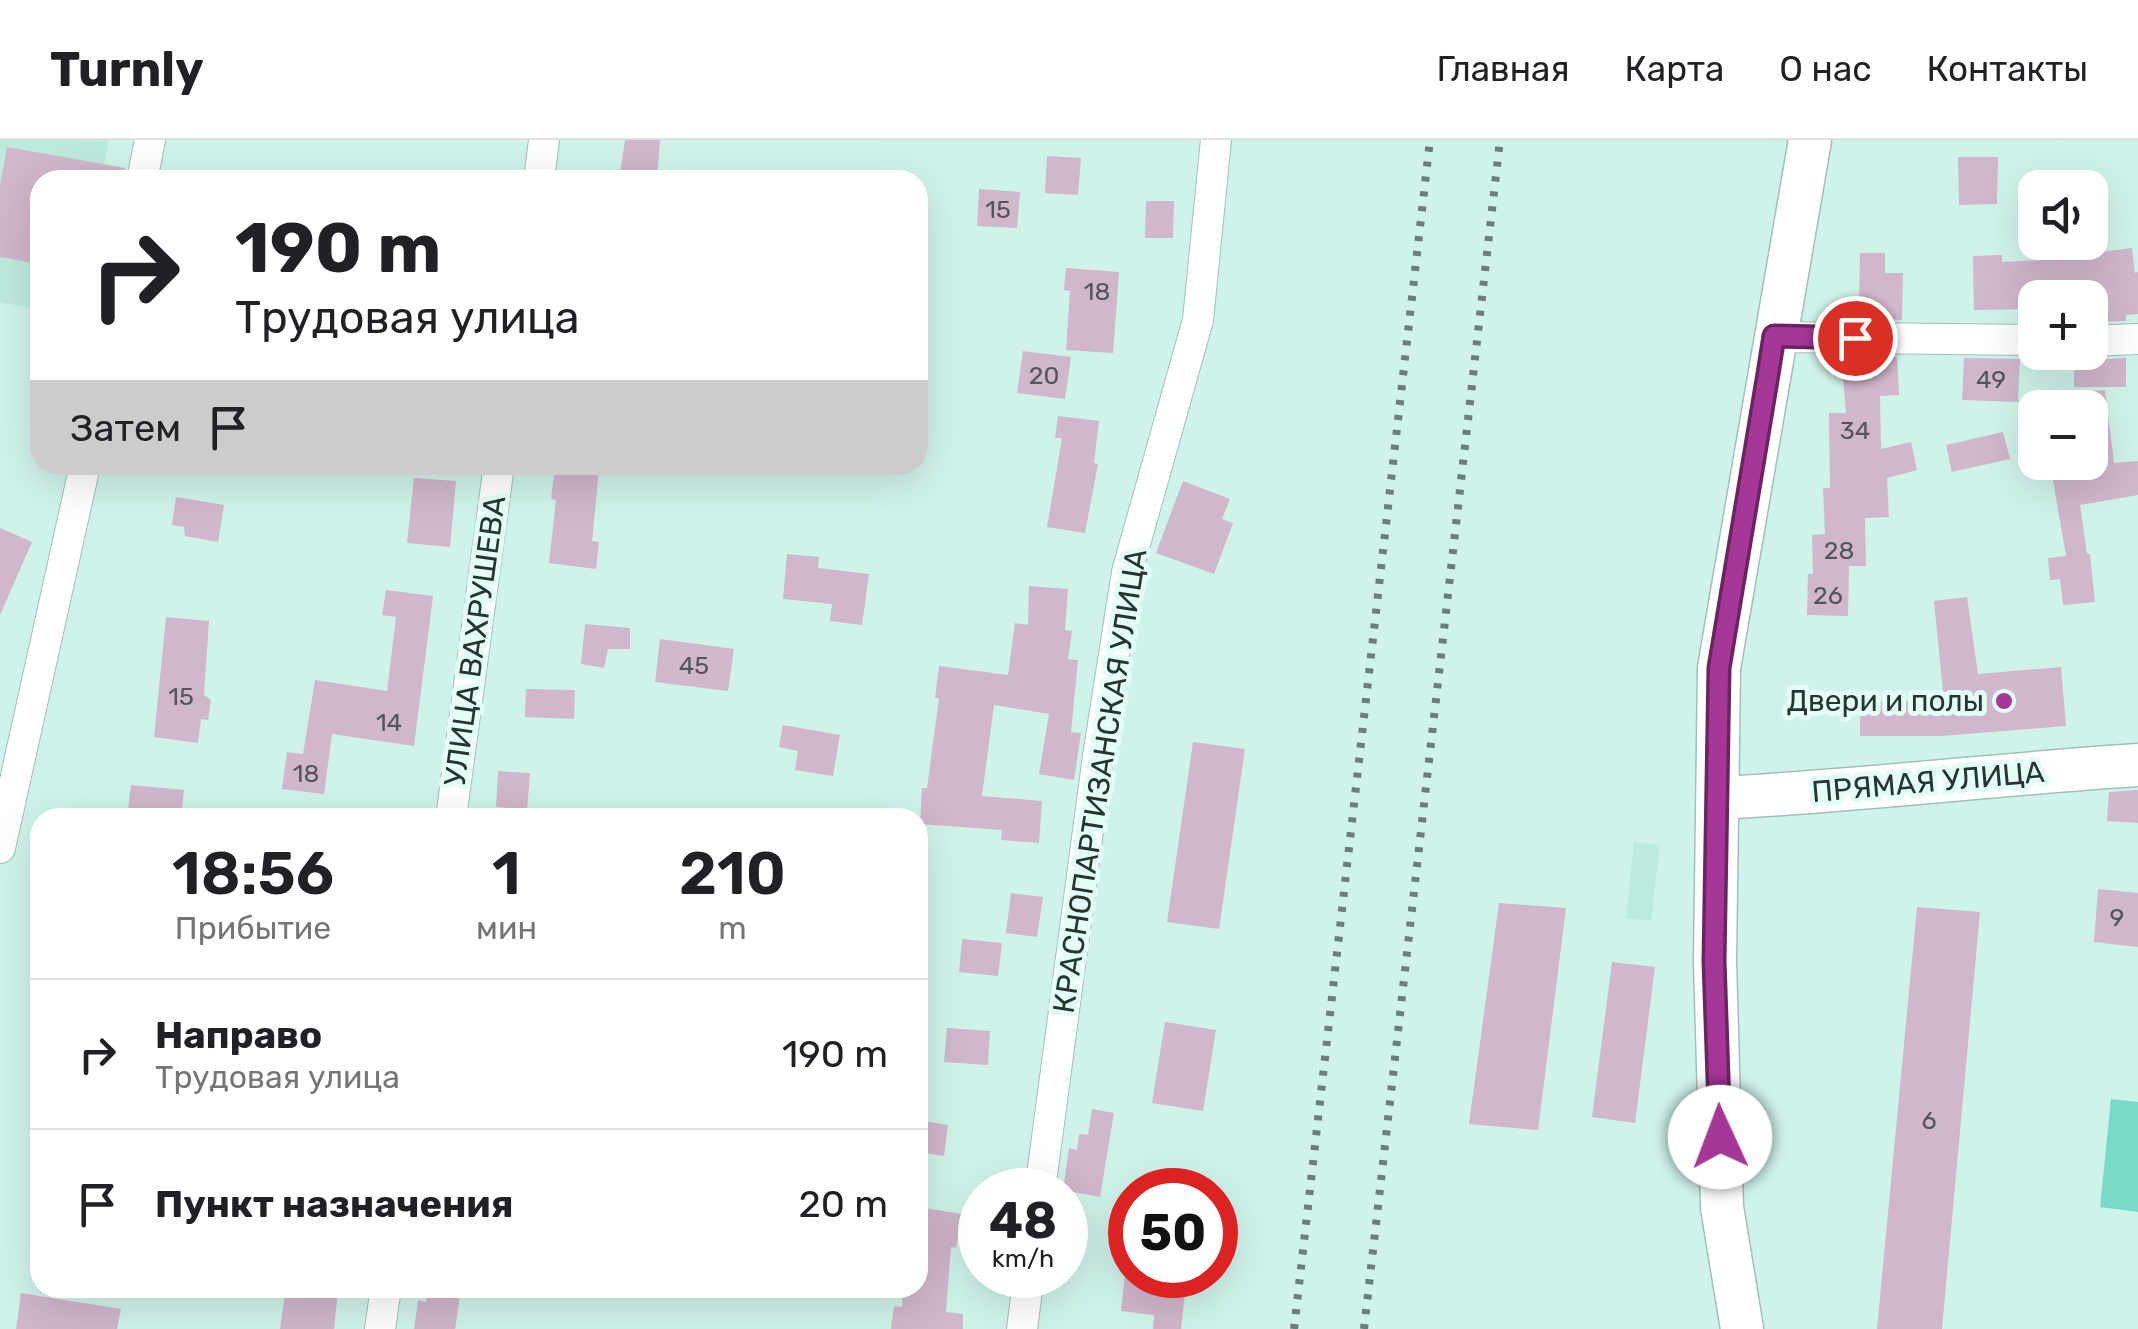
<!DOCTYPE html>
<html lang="ru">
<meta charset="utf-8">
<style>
body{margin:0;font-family:Rubik,sans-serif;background:#f2f2f2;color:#202124;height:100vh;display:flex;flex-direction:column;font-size:38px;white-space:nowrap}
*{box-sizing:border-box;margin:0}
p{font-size:32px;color:#757577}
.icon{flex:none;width:55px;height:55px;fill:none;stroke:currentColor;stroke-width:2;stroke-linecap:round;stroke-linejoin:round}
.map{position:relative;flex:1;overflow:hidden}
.sheet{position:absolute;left:30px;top:668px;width:898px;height:490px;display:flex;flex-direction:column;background:#fff;border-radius:30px;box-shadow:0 10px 40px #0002}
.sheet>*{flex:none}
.banner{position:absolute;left:30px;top:30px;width:898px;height:305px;border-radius:30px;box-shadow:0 10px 40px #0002;background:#fff;color:#202124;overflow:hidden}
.controls{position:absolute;left:2018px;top:30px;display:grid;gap:20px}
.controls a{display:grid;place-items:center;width:90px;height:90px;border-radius:20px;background:#fff;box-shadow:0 10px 40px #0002;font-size:50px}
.speed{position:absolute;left:958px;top:1028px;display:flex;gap:20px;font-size:50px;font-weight:700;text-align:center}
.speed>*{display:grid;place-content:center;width:130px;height:130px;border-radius:50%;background:#fff;box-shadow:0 10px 40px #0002;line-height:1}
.speed small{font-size:25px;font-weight:400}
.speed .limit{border:15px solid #d22;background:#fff;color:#111}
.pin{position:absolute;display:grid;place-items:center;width:85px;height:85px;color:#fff;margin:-42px;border:5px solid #fff;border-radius:50%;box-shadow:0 2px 10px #0007}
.me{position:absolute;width:110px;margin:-55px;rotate:358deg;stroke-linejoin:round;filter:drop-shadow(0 0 8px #0008)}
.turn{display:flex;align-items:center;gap:35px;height:210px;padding:0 40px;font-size:45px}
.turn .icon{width:130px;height:130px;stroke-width:2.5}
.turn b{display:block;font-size:70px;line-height:85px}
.then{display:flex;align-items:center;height:95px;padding:0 40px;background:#0003;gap:20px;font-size:38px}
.eta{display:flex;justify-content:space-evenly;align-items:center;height:170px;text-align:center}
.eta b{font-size:60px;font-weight:600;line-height:70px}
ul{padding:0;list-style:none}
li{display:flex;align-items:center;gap:30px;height:150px;padding:0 40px;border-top:2px solid #e0e0e0}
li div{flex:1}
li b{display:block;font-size:38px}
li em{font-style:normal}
header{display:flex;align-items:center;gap:60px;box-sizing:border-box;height:140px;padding:0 50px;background:#fff;border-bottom:2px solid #e0e0e0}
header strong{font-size:48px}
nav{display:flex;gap:55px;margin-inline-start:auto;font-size:35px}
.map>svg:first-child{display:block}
</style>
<header>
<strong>Turnly</strong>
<nav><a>Главная</a><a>Карта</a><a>О нас</a><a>Контакты</a></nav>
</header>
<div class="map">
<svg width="2138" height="1189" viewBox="0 0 2138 1189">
<rect width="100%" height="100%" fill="#cff3ea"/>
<!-- built -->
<g fill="#bdeadf">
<polygon points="0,0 109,0 101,40 40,40 40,170 0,162"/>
<polygon points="1634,702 1660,705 1651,781 1626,778"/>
</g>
<!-- green -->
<polygon fill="#77dbc6" points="2111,959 2138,962 2138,1072 2100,1067"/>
<!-- building -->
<g fill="#d0b7ca">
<polygon points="625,0 660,0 657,40 619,40"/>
<polygon points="7,7 125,28 124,40 40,40 40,124 0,117 0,46"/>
<polygon points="1047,16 1081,18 1078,55 1045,53"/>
<polygon points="1958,17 1998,17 1997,64 1959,65"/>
<polygon points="979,49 1020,52 1017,88 977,86"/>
<polygon points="1146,61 1174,61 1173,98 1145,98"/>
<polygon points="2132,108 2135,133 2138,132 2138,174 2126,175 2126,181 2090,182 2090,158 2035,158 2035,169 1974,170 1973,116 2002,115 2002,122 2078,118 2078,115"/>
<polygon points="1860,113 1885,113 1885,133 1903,133 1902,180 1875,179 1876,165 1859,165"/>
<polygon points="1066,128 1119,132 1113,213 1066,210 1070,151 1064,150"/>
<polygon points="1023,211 1071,217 1065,259 1017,253"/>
<polygon points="2074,216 2091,220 2126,218 2126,247 2074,247"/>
<polygon points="1875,217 1897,217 1899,255 1880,256 1881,309 1911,302 1917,330 1887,338 1889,377 1865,378 1866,426 1849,426 1848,476 1807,475 1808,434 1813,434 1812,395 1825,394 1823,348 1830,348 1829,273 1846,273 1843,239 1859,238 1858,222 1875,220"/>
<polygon points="1964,218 2020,219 2018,262 1962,260"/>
<polygon points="2105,250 2114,323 2138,321 2138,355 2080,365 2087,414 2090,414 2095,462 2063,465 2060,439 2050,440 2048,418 2066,416 2052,334 2090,328 2090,251"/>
<polygon points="1058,276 1099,281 1094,323 1098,324 1085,393 1047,387 1062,298 1055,298"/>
<polygon points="2003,292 2010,319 1952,332 1946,305"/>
<polygon points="555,326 599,330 592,401 599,402 596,429 549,423 556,360 551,359"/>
<polygon points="414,338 456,341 450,407 407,403"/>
<polygon points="1183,341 1230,359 1222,379 1233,383 1214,434 1156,413"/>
<polygon points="176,357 224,365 218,402 185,396 184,387 172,385"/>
<polygon points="0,388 32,402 0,475"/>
<polygon points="787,414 819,417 818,428 869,434 862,485 830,481 832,464 783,459"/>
<polygon points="1029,446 1068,449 1065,490 1072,491 1068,519 1078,520 1071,592 1081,593 1074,640 1039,634 1049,574 994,565 982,656 1042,661 1039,703 1001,700 1002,690 920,684 922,648 927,648 939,558 935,558 939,526 1008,535 1015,483 1028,485"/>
<polygon points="386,450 433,456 414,606 332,594 324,654 282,649 287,612 303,614 315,540 387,551 396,477 382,475"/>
<polygon points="1967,457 1978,534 2061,527 2066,586 1942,596 1860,596 1860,561 1944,561 1934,461"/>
<polygon points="166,477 209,481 204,555 211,560 208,580 201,579 198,603 154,597"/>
<polygon points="585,484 630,488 630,509 608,509 604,528 581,524"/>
<polygon points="660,499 734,509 728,551 655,542"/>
<polygon points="526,549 575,550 574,579 525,577"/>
<polygon points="783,585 840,595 833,636 795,630 798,611 779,607"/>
<polygon points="1193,602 1245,609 1219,789 1167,782"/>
<polygon points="498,631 530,633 527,670 496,667"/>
<polygon points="131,645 184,650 181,678 127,678"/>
<polygon points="2138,650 2138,683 2107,681 2109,652"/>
<polygon points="2098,749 2138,753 2138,807 2094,802"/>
<polygon points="1011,753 1043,757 1037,797 1006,793"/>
<polygon points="1499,763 1566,768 1538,990 1469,984"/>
<polygon points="1917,767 1980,772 1942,1189 1877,1189"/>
<polygon points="962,799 1002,803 998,836 959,832"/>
<polygon points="1612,822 1655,827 1635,983 1592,977"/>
<polygon points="1165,882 1216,890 1203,971 1152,963"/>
<polygon points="947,888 990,891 988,925 944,922"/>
<polygon points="1092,969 1114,973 1100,1057 1063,1050 1069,1008 1077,1010 1079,994 1088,995"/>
<polygon points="918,980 948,985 944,1016 918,1012"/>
<polygon points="918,1067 962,1074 956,1108 951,1107 946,1172 963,1174 963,1189 891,1189 894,1166 902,1167 903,1148 918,1148"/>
<polygon points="1125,1135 1187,1135 1181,1189 1153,1189 1154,1175 1121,1171"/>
<polygon points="286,1148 338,1152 334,1189 280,1189"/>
<polygon points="428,1148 461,1148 455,1189 414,1189 418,1160 426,1162"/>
<polygon points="21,1153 121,1169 117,1189 16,1189"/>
</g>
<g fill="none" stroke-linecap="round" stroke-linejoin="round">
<defs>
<g id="street">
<polyline points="142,40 150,0"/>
<polyline points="539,40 544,0"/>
<polyline points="1774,197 2035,200"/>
<polyline points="2090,201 2138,199"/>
<polyline points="451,678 499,325"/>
<polyline points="0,708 85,325"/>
<polyline points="1040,1050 1098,616 1127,432 1198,180 1216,0"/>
<polyline points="380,1189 386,1148"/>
<polyline points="1022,1189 1029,1135"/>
</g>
<g id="secondary">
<path d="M 1719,658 C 1859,651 1998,634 2138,625"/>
<polyline points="1742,1189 1722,1067 1715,821 1719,528 1810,0"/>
</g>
</defs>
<!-- street casing -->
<use href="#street" stroke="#9fc1b9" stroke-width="32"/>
<!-- secondary casing -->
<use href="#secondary" stroke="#9fc1b9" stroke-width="45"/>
<!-- street -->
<use href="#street" stroke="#fff" stroke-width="30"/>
<!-- secondary -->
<use href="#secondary" stroke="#fff" stroke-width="42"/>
<!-- rail -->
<g stroke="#697f7a" stroke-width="8" stroke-dasharray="5 10" stroke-linecap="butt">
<polyline points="1294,1189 1430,0"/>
<polyline points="1364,1189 1500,0"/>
</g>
</g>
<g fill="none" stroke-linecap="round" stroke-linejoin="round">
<defs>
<polyline id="route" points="1720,997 1714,821 1719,528 1768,234 1774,196 1855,198"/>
</defs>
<!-- route casing -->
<use href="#route" stroke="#6b2462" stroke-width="25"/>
<!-- route -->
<use href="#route" stroke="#a53796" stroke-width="18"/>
</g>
<!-- markers -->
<circle fill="#a53796" stroke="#e2fef7" stroke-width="4" cx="2004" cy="561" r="10"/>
<g text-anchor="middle" stroke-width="10" stroke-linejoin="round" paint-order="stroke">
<!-- number labels -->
<g font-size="25" fill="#515658">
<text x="998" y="78">15</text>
<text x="1097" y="160">18</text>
<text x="1044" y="244">20</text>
<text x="1991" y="248">49</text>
<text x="1855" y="299">34</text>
<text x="1839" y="419">28</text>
<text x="1828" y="464">26</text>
<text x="694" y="534">45</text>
<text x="181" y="565">15</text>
<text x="389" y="591">14</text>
<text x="306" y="642">18</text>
<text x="2117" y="786">9</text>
<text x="1929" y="989">6</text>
</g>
<!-- street labels -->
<g font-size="30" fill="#273532" stroke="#e2fef7">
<text transform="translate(475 501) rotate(-82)" y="10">УЛИЦА ВАХРУШЕВА</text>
<text transform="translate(1100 641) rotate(-81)" y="10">КРАСНОПАРТИЗАНСКАЯ УЛИЦА</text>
<text transform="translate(1928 642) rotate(-5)" y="10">ПРЯМАЯ УЛИЦА</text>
</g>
<!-- poi labels -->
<g font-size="30" fill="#273532" stroke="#e2fef7" text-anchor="end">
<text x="1984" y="571">Двери и полы</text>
</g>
</g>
</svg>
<div class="controls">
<a><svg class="icon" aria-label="sound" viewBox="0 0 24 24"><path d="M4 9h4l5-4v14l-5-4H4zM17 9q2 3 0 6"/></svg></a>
<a>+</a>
<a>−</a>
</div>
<div class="speed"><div>48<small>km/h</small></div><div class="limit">50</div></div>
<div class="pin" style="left:1855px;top:198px;background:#d93025"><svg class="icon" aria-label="arrive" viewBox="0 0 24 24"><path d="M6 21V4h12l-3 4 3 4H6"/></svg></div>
<svg class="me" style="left:1720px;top:997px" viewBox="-20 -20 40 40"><circle r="19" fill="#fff"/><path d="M0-13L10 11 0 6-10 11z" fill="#a53796"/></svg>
<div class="banner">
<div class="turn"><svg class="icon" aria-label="right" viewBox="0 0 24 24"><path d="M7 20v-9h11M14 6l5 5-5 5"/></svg><div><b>190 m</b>Трудовая улица</div></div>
<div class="then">Затем<svg class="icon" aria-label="arrive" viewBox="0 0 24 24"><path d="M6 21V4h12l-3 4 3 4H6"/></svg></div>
</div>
<section class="sheet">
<div class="eta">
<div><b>18:56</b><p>Прибытие</p></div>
<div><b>1</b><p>мин</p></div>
<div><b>210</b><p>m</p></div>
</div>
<ul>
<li><svg class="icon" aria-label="right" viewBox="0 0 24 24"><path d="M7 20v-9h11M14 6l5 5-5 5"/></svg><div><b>Направо</b><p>Трудовая улица</p></div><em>190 m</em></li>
<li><svg class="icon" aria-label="arrive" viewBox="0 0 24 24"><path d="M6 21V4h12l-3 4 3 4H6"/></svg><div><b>Пункт назначения</b></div><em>20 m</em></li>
</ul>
</section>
</div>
